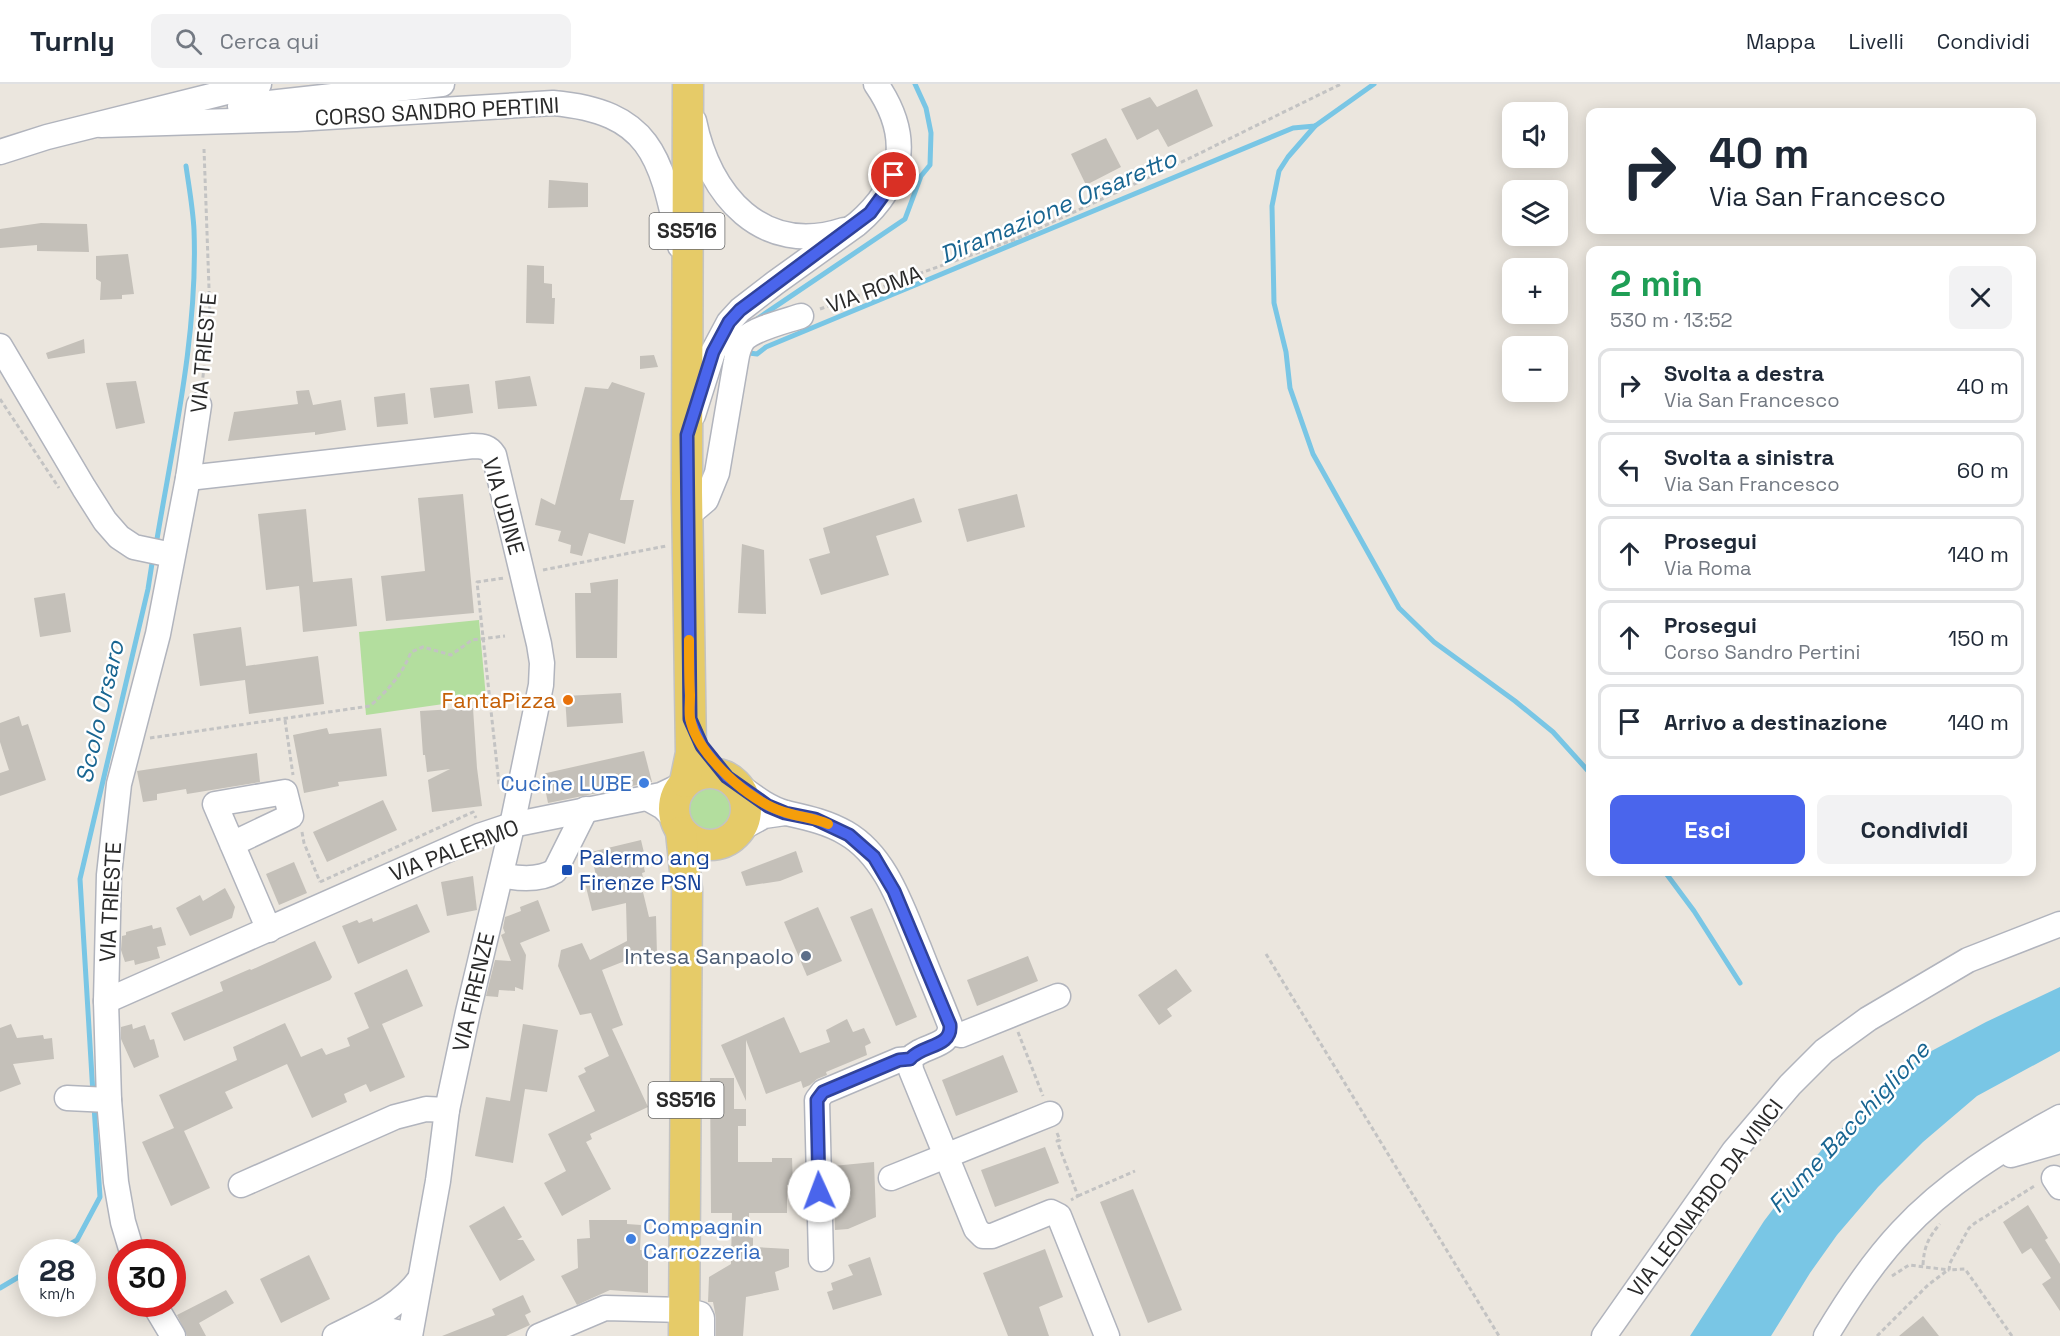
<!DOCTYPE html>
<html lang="it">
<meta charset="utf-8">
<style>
body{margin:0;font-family:"Space Grotesk",sans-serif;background:#f2f2f3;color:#1f2937;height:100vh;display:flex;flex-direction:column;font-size:22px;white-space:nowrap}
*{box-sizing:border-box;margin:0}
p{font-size:20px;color:#747a83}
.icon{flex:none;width:33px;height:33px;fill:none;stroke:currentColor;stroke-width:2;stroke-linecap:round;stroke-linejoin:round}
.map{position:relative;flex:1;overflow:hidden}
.panel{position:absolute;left:1586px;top:162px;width:450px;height:630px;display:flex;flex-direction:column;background:#fff;border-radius:12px;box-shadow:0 3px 15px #0003}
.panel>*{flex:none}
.guide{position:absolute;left:1586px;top:24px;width:450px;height:126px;border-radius:12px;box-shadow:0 3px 15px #0003;background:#fff;color:#1f2937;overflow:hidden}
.controls{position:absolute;left:1502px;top:18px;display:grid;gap:12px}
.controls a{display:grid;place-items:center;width:66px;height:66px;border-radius:12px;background:#fff;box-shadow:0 3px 15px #0003;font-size:30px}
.speed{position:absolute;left:18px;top:1155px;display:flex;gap:12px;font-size:30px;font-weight:700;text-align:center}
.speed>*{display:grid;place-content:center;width:78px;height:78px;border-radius:50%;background:#fff;box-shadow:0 3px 15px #0003;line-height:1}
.speed small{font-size:15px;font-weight:400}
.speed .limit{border:9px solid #d22;background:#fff;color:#111}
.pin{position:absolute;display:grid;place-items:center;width:51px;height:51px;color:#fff;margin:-26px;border:3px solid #fff;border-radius:50%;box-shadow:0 2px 6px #0007}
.me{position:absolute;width:66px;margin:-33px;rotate:358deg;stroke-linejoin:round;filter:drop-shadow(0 0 4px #0008)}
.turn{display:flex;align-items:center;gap:21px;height:126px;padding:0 24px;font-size:27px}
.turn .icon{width:78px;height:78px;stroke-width:2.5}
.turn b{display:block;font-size:42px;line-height:51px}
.round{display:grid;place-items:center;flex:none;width:63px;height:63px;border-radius:12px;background:#f2f2f3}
.summary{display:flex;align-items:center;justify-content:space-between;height:102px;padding:0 24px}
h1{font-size:36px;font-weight:700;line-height:45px;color:#1e9e55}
.action{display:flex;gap:12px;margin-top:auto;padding:12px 24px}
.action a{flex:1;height:69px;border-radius:12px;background:#4a65ec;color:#fff;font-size:24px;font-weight:700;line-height:69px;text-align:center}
.action a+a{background:#f2f2f3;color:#1f2937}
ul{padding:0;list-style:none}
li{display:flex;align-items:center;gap:18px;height:75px;margin:0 12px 9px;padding:0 12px;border:3px solid #e0e1e3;border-radius:12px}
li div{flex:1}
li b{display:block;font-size:22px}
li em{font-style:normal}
header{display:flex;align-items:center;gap:36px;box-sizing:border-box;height:84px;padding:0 30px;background:#fff;border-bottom:2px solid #e0e1e3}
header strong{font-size:28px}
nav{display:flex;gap:33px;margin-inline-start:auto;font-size:21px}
.search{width:420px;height:54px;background:#f2f2f3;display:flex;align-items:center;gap:15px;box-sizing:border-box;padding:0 21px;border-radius:12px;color:#747a83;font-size:22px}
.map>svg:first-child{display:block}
</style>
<header>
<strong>Turnly</strong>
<div class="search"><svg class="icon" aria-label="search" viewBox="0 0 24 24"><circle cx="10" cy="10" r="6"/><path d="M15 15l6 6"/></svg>Cerca qui</div>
<nav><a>Mappa</a><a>Livelli</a><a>Condividi</a></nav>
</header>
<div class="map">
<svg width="2060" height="1252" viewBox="0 0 2060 1252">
<rect width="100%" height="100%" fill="#ebe6de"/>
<!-- green -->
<g fill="#b3de9e">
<polygon points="479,536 486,614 366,631 359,548"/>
<circle cx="710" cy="724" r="22"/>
</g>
<!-- water -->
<polygon fill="#79c6e5" points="2060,903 2060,967 1977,1012 1923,1058 1878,1103 1837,1151 1810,1189 1771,1252 1690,1252 1764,1137 1793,1099 1832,1054 1874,1014 1922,972 1986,938"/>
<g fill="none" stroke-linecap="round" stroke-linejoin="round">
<!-- stream -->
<g stroke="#79c6e5" stroke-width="5">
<polyline points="1315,42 1288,73 1279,87 1272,122 1274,219 1286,268 1290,304 1313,370 1399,524 1434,558 1515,617 1553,648 1590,689"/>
<polyline points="757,235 905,135 921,92 930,81 931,49 926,24 915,0"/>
<polyline points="749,269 757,270 766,263 1293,44 1315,42 1374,0"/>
<path d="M 156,461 C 173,358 198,251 194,146 C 193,125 189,103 186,82"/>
<polyline points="1665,788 1694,827 1740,899"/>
<polyline points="93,1010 80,795 148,505 153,473"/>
<polyline points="57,1168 77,1156 100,1113 94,1022"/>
<polyline points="0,1204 32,1185"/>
</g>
</g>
<!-- building -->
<g fill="#c4c0b9">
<polygon points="1197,5 1213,42 1168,63 1158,45 1137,56 1121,25 1150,13 1157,23"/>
<polygon points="1106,54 1121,83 1086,101 1071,70"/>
<polygon points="549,96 588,99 588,123 548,124"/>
<polygon points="41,139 87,140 89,168 37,167 37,161 0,164 0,145"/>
<polygon points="128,170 134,210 122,211 122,215 100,216 101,198 96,195 96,172"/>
<polygon points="527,181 544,182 544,199 552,200 552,214 555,214 554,240 526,239"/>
<polygon points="84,255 85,269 48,275 46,269"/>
<polygon points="654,271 658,283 640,285 640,272"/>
<polygon points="530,292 537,322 498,325 495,297"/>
<polygon points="136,297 145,339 116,345 106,299"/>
<polygon points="612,298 645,309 620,416 634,416 625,460 589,449 582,472 570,469 571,461 558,457 561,447 535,441 541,414 555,421 585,303 608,305"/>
<polygon points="469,300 473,329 434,334 430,304"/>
<polygon points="309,306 313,321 341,316 346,346 315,351 315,348 228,357 234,328 298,320 296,307"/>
<polygon points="405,309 408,340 377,343 374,313"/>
<polygon points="463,410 474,529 386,537 381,492 425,487 418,414"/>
<polygon points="1017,410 1025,443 967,458 958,425"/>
<polygon points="914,414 922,438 876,452 889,491 821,511 809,475 830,469 823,444"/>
<polygon points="306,425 313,498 352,494 357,542 303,548 299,502 266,506 258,430"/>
<polygon points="742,460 764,466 766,530 738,529"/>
<polygon points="618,495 617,574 576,574 575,509 591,509 590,499"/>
<polygon points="65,509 71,548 40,553 34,514"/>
<polygon points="241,543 246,582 318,572 324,620 249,630 245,596 200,602 193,550"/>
<polygon points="621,609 623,639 567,643 565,612"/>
<polygon points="473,624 477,684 482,722 432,728 428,696 450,685 427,688 425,671 423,671 420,627"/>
<polygon points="19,632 22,642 28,640 46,696 0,712 0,689 9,686 0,658 0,639"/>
<polygon points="327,644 329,650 381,644 387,692 338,698 339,702 304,709 293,651"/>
<polygon points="644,667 652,698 548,719 542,690"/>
<polygon points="257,669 260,698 187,710 186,705 157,710 157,716 143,718 137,687"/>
<polygon points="383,716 397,746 327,778 313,748"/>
<polygon points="641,756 645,773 642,774 645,788 642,789 645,803 642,804 649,833 656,832 657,872 630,875 602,886 623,941 612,945 648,1023 590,1050 592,1055 586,1058 611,1105 562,1132 544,1099 566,1087 548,1050 595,1027 578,992 586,988 584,984 609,972 591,929 580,931 558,882 561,866 582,859 590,876 627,857 626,819 592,827 584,795 596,792 591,768"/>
<polygon points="796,767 803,788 780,797 746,802 741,788"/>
<polygon points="294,778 307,809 279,821 266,790"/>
<polygon points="473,792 477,826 447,832 441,798"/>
<polygon points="225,804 235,823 232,834 190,852 176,824 200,811 203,817"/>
<polygon points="538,816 550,847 520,859 526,871 523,906 515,903 515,907 499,906 498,913 486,912 495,876 511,877 501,851 505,849 503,844 505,833 521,827 520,823"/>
<polygon points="417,820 430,848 358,880 342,842 357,836 359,839 372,834 373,838"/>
<polygon points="818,823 842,877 807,892 784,838"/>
<polygon points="872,824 917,933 896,942 850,833"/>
<polygon points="152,841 153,845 161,843 166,861 157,863 160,874 135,881 134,876 125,878 121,866 122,852 126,851 126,848"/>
<polygon points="315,857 332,893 330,896 184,957 171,929 223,907 220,898 250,885 251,886"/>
<polygon points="1028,872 1038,897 977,922 967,896"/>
<polygon points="407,885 423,922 382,940 405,993 370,1008 366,1000 344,1010 347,1018 312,1034 287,980 225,1008 233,1024 184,1047 210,1104 171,1122 142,1058 174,1044 159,1011 237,976 233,963 285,939 301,973 322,964 326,971 350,962 347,954 369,944 354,909"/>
<polygon points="1176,885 1192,907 1167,925 1172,932 1159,941 1138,911"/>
<polygon points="784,933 800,969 830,958 826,946 847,935 853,948 864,944 871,959 865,962 867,971 826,988 827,991 817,995 810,1001 803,1004 801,997 766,1010 746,956 746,1017 721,961"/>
<polygon points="11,940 17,954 43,951 44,955 52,954 54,975 13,980 21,1000 0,1008 0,944"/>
<polygon points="132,940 133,945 145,941 150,956 154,955 159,973 134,984 121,955 121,943"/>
<polygon points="523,940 558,946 547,1008 525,1005 513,1079 475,1072 486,1013 510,1017"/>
<polygon points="1003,971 1018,1008 956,1032 942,996"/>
<polygon points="710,994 734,994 734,1025 746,1025 746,1042 738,1042 738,1078 772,1078 772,1074 792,1074 793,1101 787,1101 787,1129 749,1129 749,1153 753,1154 753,1163 789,1165 789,1183 775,1188 779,1206 746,1213 743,1252 716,1252 716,1234 713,1218 708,1218 709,1193 731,1180 732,1129 711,1129"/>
<polygon points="1045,1063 1059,1099 995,1123 981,1086"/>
<polygon points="874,1078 876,1133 848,1145 835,1146 833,1082"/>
<polygon points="1133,1105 1182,1226 1148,1239 1100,1118"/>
<polygon points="2028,1121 2048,1154 2045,1156 2060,1180 2060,1227 2042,1200 2051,1194 2031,1164 2022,1170 2003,1138"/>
<polygon points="504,1122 522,1153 517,1156 523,1156 535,1176 500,1197 469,1142"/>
<polygon points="589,1136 627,1136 627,1140 641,1141 640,1166 648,1166 648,1209 610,1206 577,1221 561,1192 578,1184 577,1155 590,1154"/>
<polygon points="1045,1165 1063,1213 1039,1223 1049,1252 1008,1252 983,1189"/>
<polygon points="309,1171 330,1215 281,1239 260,1195"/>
<polygon points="870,1173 882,1211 833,1226 827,1208 833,1206 831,1199 853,1191 848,1181"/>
<polygon points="226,1206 234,1219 199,1239 206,1252 187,1252 177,1231"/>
<polygon points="523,1211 531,1228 525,1231 530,1241 506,1252 442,1252 495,1231 492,1225"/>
<polygon points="1923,1232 1939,1252 1899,1252"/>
</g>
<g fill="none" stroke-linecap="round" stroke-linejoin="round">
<defs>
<g id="minor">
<polyline points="240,22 442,0"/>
<path d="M 694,37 C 709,111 762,173 844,146"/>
<path d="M 101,41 L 296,35 L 553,19 C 654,28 661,76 680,162"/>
<polyline points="0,68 47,53 259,0"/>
<polyline points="0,262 84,404 105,437 119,453 134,463 172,471"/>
<path d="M 693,331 L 713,268 L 729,238 L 740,226 L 775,199 L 857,140 C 905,99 912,52 876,0"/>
<path d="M 188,394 L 473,362 C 483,362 489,363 494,371 L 539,560 L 542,579 L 541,601 L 510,751 L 468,928 L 447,1026 L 438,1097 L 410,1252"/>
<path d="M 687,432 L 706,416 L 717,389 L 736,277 C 737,270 739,261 744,255 C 756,244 786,237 801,232"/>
<path d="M 738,701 C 753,712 768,724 786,729 C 808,734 827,738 846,749 C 886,772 902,824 919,864 C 929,890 940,915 950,941 C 952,964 923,960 910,975 L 911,986 L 976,1145 L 983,1152 L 992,1152 L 1051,1128 L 1059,1132 L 1107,1252"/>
<polyline points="647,714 663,723 675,735"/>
<polyline points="740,745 764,732 785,729"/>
<polyline points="232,760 291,732 285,708 215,720 269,846"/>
<path d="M 501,791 C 519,795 539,797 555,787 L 586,725"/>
<polyline points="106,917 479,752 512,741 661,711 682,701"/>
<polyline points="951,949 961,951 1058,912"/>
<polyline points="67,1014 109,1016"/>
<polyline points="2011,1071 2060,1057"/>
<polyline points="891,1094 1050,1030"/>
<polyline points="2054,1094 2060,1103"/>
<polyline points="241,1101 395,1033 426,1025 447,1026"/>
<polyline points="132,1168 123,1138 116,1098 109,1016 106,917 109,791 119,700 158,550 188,394 199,321"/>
<polyline points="821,1175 817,1016 823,1008 899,976 910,975"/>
<polyline points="154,1220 173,1252"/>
<polyline points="353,1244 374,1243 410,1251"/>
<path d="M 335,1252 C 366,1236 399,1224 420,1195"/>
<polyline points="539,1252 605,1224 684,1226 700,1230 702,1234 702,1252"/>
<polyline points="1604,1252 1734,1067 1790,1001 1824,967 1868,935 1968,876 2060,840"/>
<path d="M 1826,1252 C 1848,1215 1872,1179 1901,1148 C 1945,1100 2003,1064 2060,1033"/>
</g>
<g id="major">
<circle cx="710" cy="725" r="36"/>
<polyline points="685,698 691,669 687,408 688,0"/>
<polyline points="681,748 687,806 684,1252"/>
</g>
</defs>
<!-- minor casing -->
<use href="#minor" stroke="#b1b4bd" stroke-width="27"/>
<!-- major casing -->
<use href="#major" stroke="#c3c3c3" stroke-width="33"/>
<!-- path -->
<g stroke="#c3c3c3" stroke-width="3" stroke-dasharray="4.5 3" stroke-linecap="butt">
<polyline points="820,225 1016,155 1186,76 1341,0"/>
<polyline points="202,301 210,232 204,65"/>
<polyline points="0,315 59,404"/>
<polyline points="543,486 666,462"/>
<polyline points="285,636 293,691"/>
<path d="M 150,654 L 370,622 C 388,606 402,591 411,568 L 423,563 L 451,571 L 472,556 L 505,552"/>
<polyline points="499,700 477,498 504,494"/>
<polyline points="302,748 304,759 320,798"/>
<polyline points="320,798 473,728 476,734"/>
<polyline points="1266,870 1499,1252"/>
<polyline points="1018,948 1043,1012"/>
<polyline points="1057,1049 1060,1056 1057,1057 1078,1112 1071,1116"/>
<polyline points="1078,1112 1135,1087"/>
<path d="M 1923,1181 C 1924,1163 1928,1154 1940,1140"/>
<polyline points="1892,1192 1909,1181 1949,1186"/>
<polyline points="1877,1252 1928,1201 1948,1186"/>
<polyline points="2012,1252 1965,1185 1949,1186 1950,1179 1969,1144 1975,1139 2036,1101"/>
</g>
<!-- minor -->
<use href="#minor" stroke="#fff" stroke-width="24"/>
<!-- major -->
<use href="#major" stroke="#e6cb68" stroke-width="30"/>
</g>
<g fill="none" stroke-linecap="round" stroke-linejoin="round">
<defs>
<path id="route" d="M 819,1107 L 817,1016 L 823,1008 L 899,976 L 910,975 C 923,960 952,964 950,941 L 894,807 L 874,773 L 849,751 L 815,735 L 785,729 L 768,722 L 727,693 L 702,662 L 690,635 L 687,351 L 713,268 L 729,238 L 740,226 L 870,129 L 889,103 L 894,91"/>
</defs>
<!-- route casing -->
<use href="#route" stroke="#304299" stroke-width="15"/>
<!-- route -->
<use href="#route" stroke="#4a65ec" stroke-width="10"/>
<!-- slow -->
<path stroke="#f59e0b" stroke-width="10" d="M 689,556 C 689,575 689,593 690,611 C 690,619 689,627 690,634 C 697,671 750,718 784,728 C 799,733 814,734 828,740"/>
</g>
<!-- markers -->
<circle fill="#e8710a" stroke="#fff" stroke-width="2" cx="568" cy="616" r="6"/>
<g fill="#3f7fe0" stroke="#fff" stroke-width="2">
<circle cx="644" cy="699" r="6"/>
<circle cx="631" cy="1155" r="6"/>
</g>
<rect fill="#1a4fb4" stroke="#fff" stroke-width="2" x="561" y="780" width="12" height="12" rx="3"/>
<circle fill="#5c6f8a" stroke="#fff" stroke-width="2" cx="806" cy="872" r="6"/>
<g text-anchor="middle" stroke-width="5" stroke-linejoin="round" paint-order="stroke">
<!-- shield labels -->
<g fill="#fff" stroke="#6a6a6a" stroke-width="1.5">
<rect x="649.5" y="129" width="75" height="36" rx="4.5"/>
<rect x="648.5" y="998" width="75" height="36" rx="4.5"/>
</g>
<g font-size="21" font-weight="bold" fill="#2a2a2a">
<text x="687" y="154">SS516</text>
<text x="686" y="1023">SS516</text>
</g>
<!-- street labels -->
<g font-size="22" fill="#2a2a2a" stroke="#fff">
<text transform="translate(437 27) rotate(-3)" y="8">CORSO SANDRO PERTINI</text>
<text transform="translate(874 205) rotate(-20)" y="8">VIA ROMA</text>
<text transform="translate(203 269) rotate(-85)" y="8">VIA TRIESTE</text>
<text transform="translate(504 422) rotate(74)" y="8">VIA UDINE</text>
<text transform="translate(454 766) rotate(-21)" y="8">VIA PALERMO</text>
<text transform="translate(110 818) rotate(-87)" y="8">VIA TRIESTE</text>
<text transform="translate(473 908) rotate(-77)" y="8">VIA FIRENZE</text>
<text transform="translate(1705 1114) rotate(-53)" y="8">VIA LEONARDO DA VINCI</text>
</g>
<!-- food labels -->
<g font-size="22" fill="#c56008" stroke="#fff" text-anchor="end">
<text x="556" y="624">FantaPizza</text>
</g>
<!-- shop labels -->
<g font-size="22" fill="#366cbe" stroke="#fff" text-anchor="end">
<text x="632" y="707">Cucine LUBE</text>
<text x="643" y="1150" text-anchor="start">Compagnin<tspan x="643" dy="25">Carrozzeria</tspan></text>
</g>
<!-- transit labels -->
<g font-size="22" fill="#164399" stroke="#fff" text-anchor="start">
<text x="579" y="781">Palermo ang<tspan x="579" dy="25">Firenze PSN</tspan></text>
</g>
<!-- service labels -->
<g font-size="22" fill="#4e5e75" stroke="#fff" text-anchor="end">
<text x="794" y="880">Intesa Sanpaolo</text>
</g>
<!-- water labels -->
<g font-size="24" font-style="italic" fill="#186591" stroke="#fff">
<text transform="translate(1058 123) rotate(-23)" y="8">Diramazione Orsaretto</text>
<text transform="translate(100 628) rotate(-77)" y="8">Scolo Orsaro</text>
<text transform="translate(1849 1043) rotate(-47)" y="8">Fiume Bacchiglione</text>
</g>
</g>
</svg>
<div class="controls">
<a><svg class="icon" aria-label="sound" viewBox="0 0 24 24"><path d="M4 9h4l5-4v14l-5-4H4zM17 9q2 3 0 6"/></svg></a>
<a><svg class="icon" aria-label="layers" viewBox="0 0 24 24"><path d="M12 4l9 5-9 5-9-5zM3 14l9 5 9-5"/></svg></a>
<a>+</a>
<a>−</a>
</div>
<div class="speed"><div>28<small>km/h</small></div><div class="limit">30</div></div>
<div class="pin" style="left:894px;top:91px;background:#d93025"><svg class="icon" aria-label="arrive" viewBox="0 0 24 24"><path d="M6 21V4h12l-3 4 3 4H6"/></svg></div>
<svg class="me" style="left:819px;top:1107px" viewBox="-20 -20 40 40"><circle r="19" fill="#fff"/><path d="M0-13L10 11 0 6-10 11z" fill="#4a65ec"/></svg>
<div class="guide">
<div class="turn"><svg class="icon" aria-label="right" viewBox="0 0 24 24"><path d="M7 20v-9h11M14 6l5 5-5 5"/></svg><div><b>40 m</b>Via San Francesco</div></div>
</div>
<section class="panel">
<div class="summary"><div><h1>2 min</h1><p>530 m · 13:52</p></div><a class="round"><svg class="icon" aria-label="close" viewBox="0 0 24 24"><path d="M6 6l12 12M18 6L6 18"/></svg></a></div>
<ul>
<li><svg class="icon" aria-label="right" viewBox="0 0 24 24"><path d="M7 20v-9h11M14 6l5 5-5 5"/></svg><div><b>Svolta a destra</b><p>Via San Francesco</p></div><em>40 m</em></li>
<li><svg class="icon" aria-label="left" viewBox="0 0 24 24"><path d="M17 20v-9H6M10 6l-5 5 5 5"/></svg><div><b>Svolta a sinistra</b><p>Via San Francesco</p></div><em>60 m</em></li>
<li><svg class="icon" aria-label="ahead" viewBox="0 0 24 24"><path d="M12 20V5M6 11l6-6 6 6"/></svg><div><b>Prosegui</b><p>Via Roma</p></div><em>140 m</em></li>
<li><svg class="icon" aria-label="ahead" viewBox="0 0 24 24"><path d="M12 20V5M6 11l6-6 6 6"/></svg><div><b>Prosegui</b><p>Corso Sandro Pertini</p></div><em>150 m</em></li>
<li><svg class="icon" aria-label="arrive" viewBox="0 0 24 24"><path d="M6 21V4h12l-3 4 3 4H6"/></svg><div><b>Arrivo a destinazione</b></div><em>140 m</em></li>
</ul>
<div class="action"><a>Esci</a><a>Condividi</a></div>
</section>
</div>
